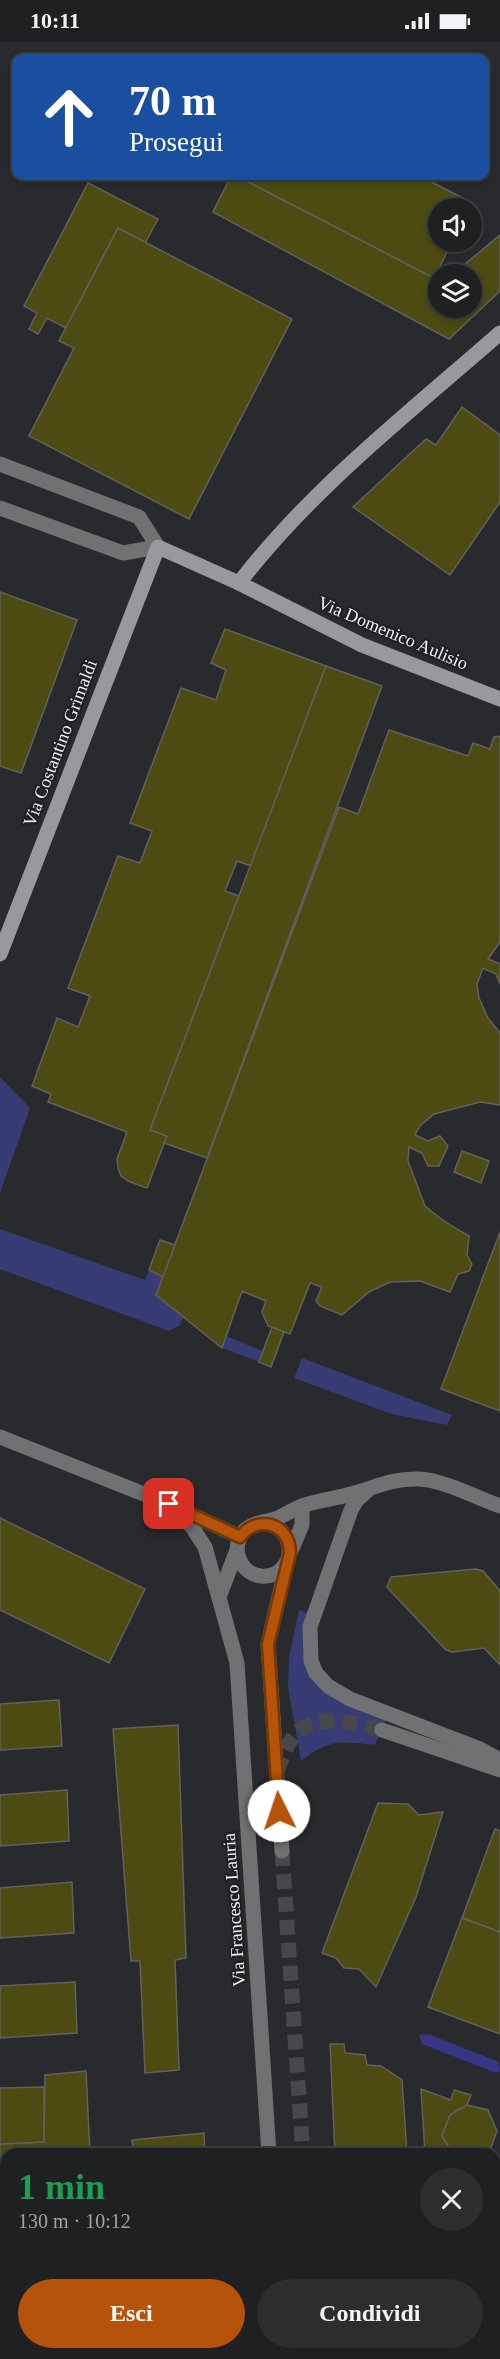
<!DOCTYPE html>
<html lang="it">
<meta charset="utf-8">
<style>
body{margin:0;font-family:Georgia,serif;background:#2c2d2f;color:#f1f3f6;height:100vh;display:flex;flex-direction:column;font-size:22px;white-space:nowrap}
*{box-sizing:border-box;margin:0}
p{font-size:20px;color:#a1a3a5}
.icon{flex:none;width:33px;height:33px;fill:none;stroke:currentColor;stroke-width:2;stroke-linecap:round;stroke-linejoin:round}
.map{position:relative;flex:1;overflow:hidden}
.details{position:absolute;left:0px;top:2106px;width:501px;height:212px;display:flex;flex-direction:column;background:#1f2022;border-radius:18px 18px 0 0;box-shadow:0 3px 9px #0003,0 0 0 2px #3c3e40}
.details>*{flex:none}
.banner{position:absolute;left:12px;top:12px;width:477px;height:126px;border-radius:12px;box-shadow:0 3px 9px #0003,0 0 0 2px #3c3e40;background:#1a4fa0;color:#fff;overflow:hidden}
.controls{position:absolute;left:428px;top:156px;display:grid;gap:12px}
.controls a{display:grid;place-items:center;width:54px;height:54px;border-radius:50%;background:#1f2022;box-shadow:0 3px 9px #0003,0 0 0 2px #3c3e40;font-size:30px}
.pin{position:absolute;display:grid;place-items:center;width:51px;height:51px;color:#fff;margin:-26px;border-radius:12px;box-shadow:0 3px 9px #0006}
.me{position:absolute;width:66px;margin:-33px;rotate:356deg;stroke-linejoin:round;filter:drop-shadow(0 0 4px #0008)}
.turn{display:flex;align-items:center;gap:21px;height:126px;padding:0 18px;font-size:27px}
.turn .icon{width:78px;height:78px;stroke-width:2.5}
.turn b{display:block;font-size:42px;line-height:51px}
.round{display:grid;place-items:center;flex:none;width:63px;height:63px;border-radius:32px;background:#2c2d2f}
.summary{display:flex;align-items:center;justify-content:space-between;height:102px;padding:0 18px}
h1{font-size:36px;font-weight:700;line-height:45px;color:#1e9e55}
.action{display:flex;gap:12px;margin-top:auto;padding:12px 18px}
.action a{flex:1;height:69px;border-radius:36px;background:#b45309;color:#fff;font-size:24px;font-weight:700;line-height:69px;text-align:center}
.action a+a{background:#2c2d2f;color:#f1f3f6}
.status{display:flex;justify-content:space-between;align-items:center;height:42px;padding:0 30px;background:#1f2022;direction:ltr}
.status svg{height:16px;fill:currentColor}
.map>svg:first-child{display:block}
</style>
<div class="status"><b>10:11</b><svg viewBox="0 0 49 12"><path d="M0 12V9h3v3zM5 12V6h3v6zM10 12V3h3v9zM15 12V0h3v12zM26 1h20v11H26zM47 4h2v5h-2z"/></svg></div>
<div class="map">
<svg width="500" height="2317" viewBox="0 0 500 2317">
<rect width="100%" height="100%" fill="#292a2d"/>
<!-- green -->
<g fill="#383c74">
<polygon points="0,1035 30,1066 0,1151"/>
<polygon points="0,1187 145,1238 149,1228 163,1235 183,1274 180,1283 169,1289 0,1227"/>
<polygon points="226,1294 263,1309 259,1320 222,1306"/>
<polygon points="302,1316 452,1373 447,1383 392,1372 294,1336"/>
<path d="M 299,1568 L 308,1571 L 303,1611 L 309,1632 L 387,1676 L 375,1703 C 342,1699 328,1697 301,1719 L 288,1645 L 289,1616 Z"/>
<polygon points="495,2304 500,2306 500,2317 444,2317 443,2312 495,2312"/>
</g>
<!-- water -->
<polygon fill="#363684" points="428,1992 499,2020 500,2029 496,2031 422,2002 419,1993"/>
<!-- building -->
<g fill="#4b4b12" stroke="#61615d" stroke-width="1.5">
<polygon points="231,134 237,134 438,238 438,266 471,266 471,232 453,232 500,193 500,249 449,297 213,170"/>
<polygon points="237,134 420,134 471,160 468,166 438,166 438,200 452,200 434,236"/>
<polygon points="88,141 158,177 145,201 118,186 66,286 47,276 38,292 29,287 37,271 24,264"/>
<polygon points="118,186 292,277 189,477 29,394 74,306 59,299"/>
<polygon points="462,365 500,393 500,460 450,533 353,465 426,397 436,403"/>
<polygon points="0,550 77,578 21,731 0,724"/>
<polygon points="225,587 326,624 251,824 237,819 225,849 239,854 150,1088 167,1094 147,1146 128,1139 121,1134 118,1126 117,1117 127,1090 48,1060 51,1052 32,1044 57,976 78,985 90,954 68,946 118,814 140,821 152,789 130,781 181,646 216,658 226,628 211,621"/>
<polygon points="326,624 382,644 207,1116 164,1101 167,1094 150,1088"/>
<polygon points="389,688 468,714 473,701 490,707 494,695 500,694 500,900 488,917 500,922 500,942 496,932 483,926 477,942 479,956 488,976 500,991 500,1063 480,1060 434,1072 420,1084 415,1093 428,1099 440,1094 448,1104 439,1124 428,1124 422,1111 409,1105 408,1119 425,1164 445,1180 469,1194 467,1213 472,1222 469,1229 458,1232 450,1250 420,1239 390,1240 369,1250 342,1273 320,1264 316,1259 322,1245 310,1241 290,1292 268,1284 262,1270 266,1259 242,1249 222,1306 156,1253 339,765 358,772"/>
<polygon points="462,1109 489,1119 481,1141 454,1130"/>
<polygon points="500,1190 500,1369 441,1347"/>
<polygon points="160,1198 175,1203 163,1235 149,1228"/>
<polygon points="272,1285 284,1290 271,1325 259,1320"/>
<polygon points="0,1476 145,1547 109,1621 0,1568"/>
<polygon points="476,1527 483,1529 500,1549 500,1623 484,1606 452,1610 446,1608 387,1545 391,1535"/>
<polygon points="59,1658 62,1704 0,1708 0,1662"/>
<polygon points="178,1683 186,1916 175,1918 179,2028 145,2031 140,1919 131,1919 113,1687"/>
<polygon points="67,1748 69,1799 0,1804 0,1753"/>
<polygon points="378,1761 408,1762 419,1773 443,1770 416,1855 376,1945 359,1927 344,1926 336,1916 322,1911"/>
<polygon points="495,1787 500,1789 500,1890 462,1876"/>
<polygon points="72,1840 74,1891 0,1896 0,1846"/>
<polygon points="462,1876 500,1890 500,1992 428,1965"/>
<polygon points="75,1940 77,1991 0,1996 0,1944"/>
<polygon points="330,2002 344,2002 345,2011 365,2013 367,2023 381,2024 402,2038 407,2112 335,2112"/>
<polygon points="86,2029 90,2112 6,2112 6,2156 0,2156 0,2102 44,2100 45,2033"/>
<polygon points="44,2045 44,2100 0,2102 0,2046"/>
<polygon points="421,2047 451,2058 454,2048 471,2053 467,2063 450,2073 442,2094 452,2110 457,2112 425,2112"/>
<polygon points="467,2063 488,2068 497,2089 490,2108 482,2112 452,2110 442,2094 450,2073"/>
<polygon points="204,2091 205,2112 134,2112 132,2098"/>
<polygon points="500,2142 500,2266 495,2264 495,2155"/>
<polygon points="0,2156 6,2156 6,2206 0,2207"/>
<polygon points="6,2249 6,2299 0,2299 0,2250"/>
</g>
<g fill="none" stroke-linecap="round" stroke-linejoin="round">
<!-- street-tunnel -->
<g stroke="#47484b" stroke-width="15" stroke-dasharray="15 8" stroke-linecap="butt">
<path d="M 277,1729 C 282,1718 286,1704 293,1695 C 313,1668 356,1682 382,1688"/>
<polyline points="282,1809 303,2112"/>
<polyline points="317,2312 317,2317"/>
<polyline points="489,2312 500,2316"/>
</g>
<!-- street -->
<g stroke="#707173" stroke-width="15">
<polyline points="0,422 139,475 158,505 123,511 0,466"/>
<polyline points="0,1395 169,1462 240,1495"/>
<polyline points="367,1449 357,1458 351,1468 310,1585 311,1619 316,1631 328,1644 350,1657 480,1707 500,1718"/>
<polyline points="169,1462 192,1485 205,1505 237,1621 269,2112"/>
<path d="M 262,1481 C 301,1484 296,1537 261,1534 C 252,1533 244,1527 240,1519 C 235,1509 237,1498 244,1489 C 252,1480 267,1480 278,1476 C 286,1472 294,1467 302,1464 C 318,1458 335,1457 351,1452 C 374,1446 393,1436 418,1437 C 445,1438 474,1455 500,1464"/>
<polyline points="290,1511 302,1483 302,1464"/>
<polyline points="219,1555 237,1508"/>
<polyline points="382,1688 500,1728"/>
<polyline points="282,1809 268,1602 287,1521"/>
<polyline points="283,2312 283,2317"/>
<polyline points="366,2312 368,2317"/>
</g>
<!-- secondary -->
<g stroke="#98999c" stroke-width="15">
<path d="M 239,541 C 312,446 410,370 500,291"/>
<polyline points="0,912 158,505 239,541 362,603 500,657"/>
</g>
</g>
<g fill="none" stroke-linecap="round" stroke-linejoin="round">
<defs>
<path id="route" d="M 169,1462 L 240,1495 C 257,1472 290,1481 290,1511 L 268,1602 L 279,1769"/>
</defs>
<!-- route casing -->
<use href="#route" stroke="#753606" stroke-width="15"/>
<!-- route -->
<use href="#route" stroke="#b45309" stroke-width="10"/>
</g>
<g text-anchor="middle" stroke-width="4.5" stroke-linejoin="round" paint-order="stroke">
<!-- street labels -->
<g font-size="18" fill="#f2f2f4" stroke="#202024">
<text transform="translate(393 591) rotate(23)" y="6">Via Domenico Aulisio</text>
<text transform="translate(60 701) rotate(-69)" y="6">Via Costantino Grimaldi</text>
<text transform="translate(234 1868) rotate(-94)" y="6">Via Francesco Lauria</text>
</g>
</g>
</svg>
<div class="controls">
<a><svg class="icon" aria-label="sound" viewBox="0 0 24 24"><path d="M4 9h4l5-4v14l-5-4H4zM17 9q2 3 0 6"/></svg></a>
<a><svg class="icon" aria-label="layers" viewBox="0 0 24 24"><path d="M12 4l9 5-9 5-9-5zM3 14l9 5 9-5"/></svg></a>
</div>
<div class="pin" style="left:169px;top:1462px;background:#d93025"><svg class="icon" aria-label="arrive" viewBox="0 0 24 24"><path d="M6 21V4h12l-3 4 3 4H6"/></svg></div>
<svg class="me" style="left:279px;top:1769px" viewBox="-20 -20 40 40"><circle r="19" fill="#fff"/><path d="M0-13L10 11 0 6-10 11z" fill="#b45309"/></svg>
<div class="banner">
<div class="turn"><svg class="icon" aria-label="ahead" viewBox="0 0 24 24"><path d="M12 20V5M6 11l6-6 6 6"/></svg><div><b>70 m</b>Prosegui</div></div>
</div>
<section class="details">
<div class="summary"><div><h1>1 min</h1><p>130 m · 10:12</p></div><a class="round"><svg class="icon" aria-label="close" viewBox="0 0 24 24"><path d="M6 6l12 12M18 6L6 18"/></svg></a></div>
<div class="action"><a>Esci</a><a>Condividi</a></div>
</section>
</div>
